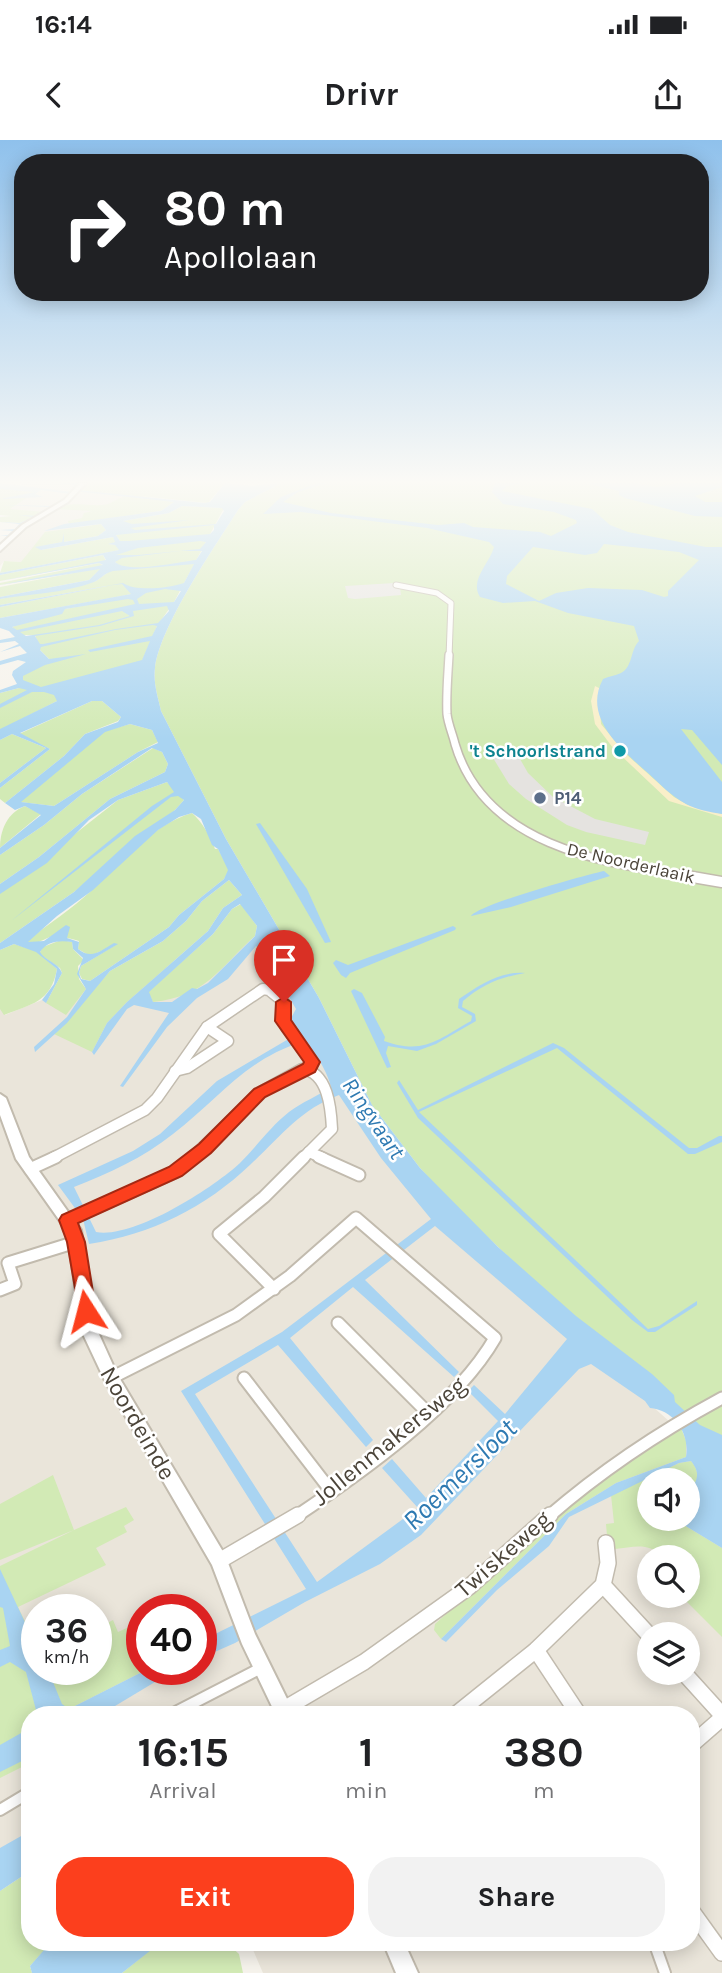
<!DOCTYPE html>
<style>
body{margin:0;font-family:Karla,sans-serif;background:#f2f2f2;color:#202124;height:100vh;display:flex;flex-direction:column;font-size:26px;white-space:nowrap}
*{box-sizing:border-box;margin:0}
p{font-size:23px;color:#757577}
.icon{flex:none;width:38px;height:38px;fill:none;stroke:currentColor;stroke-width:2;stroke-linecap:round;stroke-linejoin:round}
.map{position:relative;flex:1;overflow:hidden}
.drawer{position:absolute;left:21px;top:1566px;width:679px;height:245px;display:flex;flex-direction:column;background:#fff;border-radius:28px;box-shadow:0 4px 18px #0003}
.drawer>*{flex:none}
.top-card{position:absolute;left:14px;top:14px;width:695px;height:147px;border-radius:28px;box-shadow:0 4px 18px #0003;background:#202124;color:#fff;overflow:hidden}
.tools{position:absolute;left:637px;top:1328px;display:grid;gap:14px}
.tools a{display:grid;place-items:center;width:63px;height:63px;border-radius:50%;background:#fff;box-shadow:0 4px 18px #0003;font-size:35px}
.speed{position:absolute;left:21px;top:1454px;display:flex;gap:14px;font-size:35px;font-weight:700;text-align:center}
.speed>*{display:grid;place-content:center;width:91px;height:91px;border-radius:50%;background:#fff;box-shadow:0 4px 18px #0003;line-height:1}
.speed small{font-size:18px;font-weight:400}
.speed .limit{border:10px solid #d22;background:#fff;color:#111}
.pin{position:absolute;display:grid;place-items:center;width:60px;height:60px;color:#fff;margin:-72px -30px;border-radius:50% 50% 50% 0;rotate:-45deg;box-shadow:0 0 7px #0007}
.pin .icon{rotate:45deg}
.me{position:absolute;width:77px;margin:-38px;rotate:351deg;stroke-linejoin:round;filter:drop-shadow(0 0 5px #0008)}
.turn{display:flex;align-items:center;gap:24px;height:147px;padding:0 35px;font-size:32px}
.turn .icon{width:91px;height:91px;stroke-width:2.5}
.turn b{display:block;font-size:49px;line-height:60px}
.eta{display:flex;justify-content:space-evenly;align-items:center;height:119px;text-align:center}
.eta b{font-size:42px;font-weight:700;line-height:49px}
.button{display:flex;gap:14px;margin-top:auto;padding:14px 35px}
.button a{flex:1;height:80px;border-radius:28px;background:#fc3f1d;color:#fff;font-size:28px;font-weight:700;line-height:80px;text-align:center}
.button a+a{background:#f2f2f2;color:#202124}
.status{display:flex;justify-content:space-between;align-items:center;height:49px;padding:0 35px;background:#fff;direction:ltr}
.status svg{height:19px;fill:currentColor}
header{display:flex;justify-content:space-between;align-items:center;height:91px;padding:0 35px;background:#fff;font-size:32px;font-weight:700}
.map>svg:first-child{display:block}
</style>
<div class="status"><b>16:14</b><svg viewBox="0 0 49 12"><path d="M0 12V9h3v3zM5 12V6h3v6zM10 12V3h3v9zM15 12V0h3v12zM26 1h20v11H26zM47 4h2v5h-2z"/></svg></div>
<header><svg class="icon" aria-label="back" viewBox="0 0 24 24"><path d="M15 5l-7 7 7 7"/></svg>Drivr<svg class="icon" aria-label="share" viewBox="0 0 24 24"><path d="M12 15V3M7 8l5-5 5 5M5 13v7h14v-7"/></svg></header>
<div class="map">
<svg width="722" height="1833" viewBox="0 0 722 1833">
<rect width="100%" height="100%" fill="#f6f3ec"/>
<!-- residential -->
<g fill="#eae5da" fill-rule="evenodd">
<polygon points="26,343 55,343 74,345 72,352 61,353 71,354 69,356 46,372 9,370 28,357 38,357 34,354 41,350 60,352 22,345"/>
<polygon points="77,351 132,354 21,422 4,421 0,426 0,409 26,385 58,369 74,357"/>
<path d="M 262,797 L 458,1094 L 705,1313 L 722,1334 L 722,1833 L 263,1833 L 250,1803 L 691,1802 L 691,1575 L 49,1575 L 0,1441 L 0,865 L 5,875 L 42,860 ZM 649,1340 L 688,1340 L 688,1379 L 649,1379 ZM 649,1418 L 688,1418 L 688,1456 L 649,1456 ZM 37,1470 L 96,1470 L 96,1530 L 37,1530 ZM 142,1470 L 201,1470 L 201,1530 L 142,1530 ZM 649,1494 L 688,1494 L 688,1533 L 649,1533 Z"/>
<polygon points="30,1596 30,1702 0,1722 0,1611"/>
</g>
<!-- green -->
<g fill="#d2eab5">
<path d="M 80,343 L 225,343 L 208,363 L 140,356 L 174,362 L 161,371 L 69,384 L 68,381 L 82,378 L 84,373 L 92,371 L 56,369 C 67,361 88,366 102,365 C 115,364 116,355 134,356 L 75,350 Z"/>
<path d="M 281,343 L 722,343 L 722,1319 L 458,1069 L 420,1028 L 372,965 L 319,858 L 226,699 L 161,571 C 158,557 153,543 155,528 C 160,486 214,408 238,370 L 245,362 Z"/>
<polygon points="6,347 36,352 19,357 28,357 10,369 46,372 20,383 0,382 0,377 12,376 0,375 0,349"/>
<polygon points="182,366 224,368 174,462 157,486 139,528 138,536 142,552 132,552 117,539 106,536 80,544 57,561 0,590 0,553 19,548 23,535 49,519 40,510 35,495 22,495 12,487 65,469 144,454 130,450 131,454 122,456 0,478 0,467 112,445 0,465 0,459 96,441 118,425 115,422 117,413 135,404 120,401 116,395 130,390 123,381 169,373"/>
<polygon points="101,384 106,390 98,396 64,402 64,393 63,402 37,407 41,410 113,397 116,402 109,404 116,405 120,410 0,433 4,421 21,422 45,392"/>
<polygon points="103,415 106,421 0,441 0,435"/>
<polygon points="99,423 104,426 89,440 0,457 0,447 89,430 0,445 0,443"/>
<polygon points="92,561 102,561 121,577 118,581 85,594 64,616 5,663 0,659 0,648 50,609 19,594"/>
<polygon points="130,584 152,590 158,602 138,612 54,666 20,662 105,591"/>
<polygon points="12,594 46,608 0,643 0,600"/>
<polygon points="153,608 162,612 168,624 165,632 110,659 39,717 0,744 0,715 44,685 82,654"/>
<polygon points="167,642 184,660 175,670 74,752 0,803 0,753 118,660"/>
<path d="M 25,666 L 41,674 L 0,708 C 0,690 7,673 25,666 Z"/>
<path d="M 192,673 C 202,682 210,695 215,709 L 218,709 L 229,730 L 224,739 L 179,775 L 169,787 L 90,841 L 82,839 L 79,833 L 81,826 L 117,804 L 90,816 L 78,809 L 79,801 C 71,799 58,794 50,797 C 41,800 38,805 28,802 L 27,801 C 48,784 72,769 91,751 C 121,723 151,685 192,673 Z"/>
<polygon points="229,740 242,755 223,768 208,791 127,862 107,883 92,912 54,894 110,831 163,801 186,781 202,761"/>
<path d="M 241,764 L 257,786 L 255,796 C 218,829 207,856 153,862 L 148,852 L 213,794 L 232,769 Z"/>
<path d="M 61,800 L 72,802 L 73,809 L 84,820 L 78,826 L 79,839 L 86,849 L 66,875 L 46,863 L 62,833 L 60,828 L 42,816 L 57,829 C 51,862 32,864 4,875 L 0,869 L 0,810 L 14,804 L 40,812 L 43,807 Z"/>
<polygon points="680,1285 686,1301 686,1317 616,1343 566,1374 441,1499 434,1490 435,1484 590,1345"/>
<path d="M 691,1321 C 702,1334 697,1344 688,1356 L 688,1340 L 649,1340 L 649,1379 L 674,1379 L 722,1408 L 722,1497 L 681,1456 L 688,1456 L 688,1418 L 663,1417 C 649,1402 634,1407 615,1409 L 614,1399 L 607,1396 L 606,1384 L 614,1383 L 611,1355 L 679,1323 Z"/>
<polygon points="53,1335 74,1390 126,1367 134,1380 124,1386 127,1392 96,1408 106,1425 18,1467 37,1506 37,1530 96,1530 96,1489 113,1480 118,1492 142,1481 142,1509 138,1511 142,1530 146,1530 71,1568 73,1575 30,1575 30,1623 0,1638 0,1426 74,1390 0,1420 0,1364"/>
<polygon points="30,1731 30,1802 51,1803 30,1826 32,1833 0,1833 0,1751"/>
<polygon points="160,1802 220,1805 227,1803 239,1814 243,1833 122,1833"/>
</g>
<!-- sand -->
<polygon fill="#f9efc9" points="595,546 599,548 601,584 626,614 674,657 688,665 722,674 722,677 669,661 613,608 595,584 591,561"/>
<!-- parking -->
<g fill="#e5e3e0">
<polygon points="395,443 400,447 401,455 355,459 348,458 345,446"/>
<polygon points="516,612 528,633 553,657 595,679 649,692 645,705 586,692 567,685 526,659 509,644 490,613"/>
</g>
<!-- water -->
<g fill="#a9d4f2" fill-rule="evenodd">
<path d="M 0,343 L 72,352 L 74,345 L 55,343 L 80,343 L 76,350 L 204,363 L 210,362 L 225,343 L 252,346 L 281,343 L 245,362 L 238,370 C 214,408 160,486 155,528 C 153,543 158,557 161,571 L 226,699 L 319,858 L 372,965 L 420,1028 L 498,1107 L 576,1176 L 652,1234 L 674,1255 L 675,1262 L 700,1285 L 722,1295 L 722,1408 L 674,1379 L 688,1379 C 688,1371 686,1361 689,1354 C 696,1341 702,1335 691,1321 L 679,1323 L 569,1377 L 549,1406 L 497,1450 L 446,1502 L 441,1499 L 566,1374 L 616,1343 L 686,1317 C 690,1293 674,1270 650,1268 L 645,1261 L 591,1224 L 579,1229 L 421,1395 L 380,1424 L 305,1462 L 235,1503 L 201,1518 L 201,1501 L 306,1449 L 181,1251 L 282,1192 L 431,1079 L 381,1018 L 339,955 C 301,969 280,997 251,1024 C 205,1068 152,1094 89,1104 L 83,1079 L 58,1045 L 133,1011 L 160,994 L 217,941 L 297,894 L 290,880 L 296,869 L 262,810 L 256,806 L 228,839 L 197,858 L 167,887 L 123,947 L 120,946 L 169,873 L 134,865 L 127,869 L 94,915 L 92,912 L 107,883 L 127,862 L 208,791 L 223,768 L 242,755 L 229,740 L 202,761 L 186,781 L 163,801 L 110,831 L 67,883 L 35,912 L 34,907 L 67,877 L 86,849 L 77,834 L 83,818 L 73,809 L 72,802 C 60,800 47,801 40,812 C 45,821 58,822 62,833 L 46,863 L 42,860 L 54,844 L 57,829 L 36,812 L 14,804 L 0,810 L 0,803 L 74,752 L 135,696 L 175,670 L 184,660 L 178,656 L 171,657 L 11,781 L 152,666 L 174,652 L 167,642 L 118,660 L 89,680 L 47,723 L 0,754 L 0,744 L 39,717 L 110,659 L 165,632 L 168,624 L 162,612 L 152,608 L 82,654 L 44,685 L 0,715 L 0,708 L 41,675 L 25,666 L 15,670 L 5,663 L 64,616 L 85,594 L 118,582 L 121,577 L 102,561 L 92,561 L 20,593 L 50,609 L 0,648 L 0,643 L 46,608 L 12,594 L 0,600 L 0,589 L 57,561 L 54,555 L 44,552 L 32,552 L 0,568 L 0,564 L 27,550 L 19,548 L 0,553 L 0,550 L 17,544 L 12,535 L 13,531 L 26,522 L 18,520 L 0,525 L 0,521 L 27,513 L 20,506 L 0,512 L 19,504 L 15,501 L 0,503 L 0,500 L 15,497 L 9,491 L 0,488 L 0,478 L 131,454 L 122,444 L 113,445 L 0,467 L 0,465 L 123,443 C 136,452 169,448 184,443 L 194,424 L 113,431 C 104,433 101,439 94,442 C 65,453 30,454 0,459 L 0,457 L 89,440 L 100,429 L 0,445 L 103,425 L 99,423 L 0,441 L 106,420 L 103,415 L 0,435 L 0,433 L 119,410 L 115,405 L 108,404 L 115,402 L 113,397 L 41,410 L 35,407 L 62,402 L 64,393 L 64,402 L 98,396 L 106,390 L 101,384 L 44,391 L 64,384 L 161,371 L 174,362 L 74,351 L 42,376 L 21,385 L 0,405 L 7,396 L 0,395 L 8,395 L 12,391 L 0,390 L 15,389 L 19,384 L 0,382 L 20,383 L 33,377 L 18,375 L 38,376 L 52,367 L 0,365 L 54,366 L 70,354 L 41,350 L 35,354 L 43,357 L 0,359 L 35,352 L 0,349 ZM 182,366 L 222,368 L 224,371 L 216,384 L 135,390 L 131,388 L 190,380 L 132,384 L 123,381 L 169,373 ZM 214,385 L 214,390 L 210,394 L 129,401 L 120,401 L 116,395 ZM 200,401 L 206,402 L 200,409 L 138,415 L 116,415 L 138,408 ZM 180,411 L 202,411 L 196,420 C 177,422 129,434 115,422 L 122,418 ZM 165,449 L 181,451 L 174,462 L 139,464 L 137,459 L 146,453 ZM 128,459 L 133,460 L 135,464 L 17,490 L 12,487 L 62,474 L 65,469 ZM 167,466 L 169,471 L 158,483 L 116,489 L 43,504 L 40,504 L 35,496 L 100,486 L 134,476 L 133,471 ZM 122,471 L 130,476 L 99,485 L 26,496 L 20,492 ZM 153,485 L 157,486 L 152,496 L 88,510 L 90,512 L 150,501 L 142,520 L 41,547 L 23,540 L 23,536 L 45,525 L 86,514 L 49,519 L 40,510 L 41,507 L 115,490 ZM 130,584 L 152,590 L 158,603 L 138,612 L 54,666 L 21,662 L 105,592 ZM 192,673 L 201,679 L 212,705 L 218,709 L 228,730 L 224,739 L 179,775 L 169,787 L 90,841 L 81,839 L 79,833 L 81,826 L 118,804 L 114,803 C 100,811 92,820 78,809 L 79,802 L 67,798 L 70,787 L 66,785 L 44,801 L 28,802 L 57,776 L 93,750 L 158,690 L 179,677 ZM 240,764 L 257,786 L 255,796 L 208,843 L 197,849 L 192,848 L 172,862 L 153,862 L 149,852 L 213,794 L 232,769 ZM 302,902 C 315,908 328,934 331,947 C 318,956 302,962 289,972 C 271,986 257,1006 240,1023 C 213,1048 134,1099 96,1092 L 74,1047 C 109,1033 143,1018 173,994 C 218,960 244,920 302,902 ZM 435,1086 L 567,1199 L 505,1274 L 474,1245 L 468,1251 L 498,1281 L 426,1358 L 392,1319 L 382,1328 L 418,1368 L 317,1442 L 195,1254 L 278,1205 L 366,1307 L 373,1300 L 290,1198 L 353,1147 L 454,1237 L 459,1232 L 365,1140 Z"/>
<path d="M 317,343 L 326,343 L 298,352 L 283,362 L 331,373 L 438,385 L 464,383 L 473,387 L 540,392 L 551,396 L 577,383 L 576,380 L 554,372 L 503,364 L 492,352 L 495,343 L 523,343 L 507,346 L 502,351 L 592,369 L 610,385 L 628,392 L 706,407 L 722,407 L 722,625 L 692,590 L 681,589 L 722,642 L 722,674 C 710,672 697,670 686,664 C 671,656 660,644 648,633 C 622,610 582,578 603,539 C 609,536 615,536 621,533 C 633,527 630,510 639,501 L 634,486 L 568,473 L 535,461 L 503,463 L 480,457 C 469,440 490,423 494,407 L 489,402 L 427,388 L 301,372 L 263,374 L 281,357 ZM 604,404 L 679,412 L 699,420 L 668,451 L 668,456 L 664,457 L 642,450 L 588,448 L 556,453 L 539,461 L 506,444 L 507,436 L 533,407 L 585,415 L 597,413 Z"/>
<polygon points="586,343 635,343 657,347 678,343 722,343 722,347 695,356 705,362 722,362 722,377 695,376 625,358 619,355 619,351"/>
<polygon points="260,683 307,749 331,802 325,803 256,684"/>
<path d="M 604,731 L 610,736 L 511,767 L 471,776 C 478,765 585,735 604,731 Z"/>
<polygon points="453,786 456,788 455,790 350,833 346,838 341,835 333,823 336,820 348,825"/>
<path d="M 525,833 C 500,837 482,845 463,861 L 462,867 L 475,874 L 476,881 L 436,904 L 417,911 L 388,906 L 386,913 L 391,927 L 387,928 L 351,851 L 354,849 L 362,853 L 385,897 L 384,901 C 424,915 437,900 471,881 L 472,876 L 458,868 L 459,859 C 479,845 500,831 525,833 Z"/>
<polygon points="553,903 564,908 689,1008 697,1008 719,996 722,996 722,1002 695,1014 688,1014 557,908 419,972 625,1167 648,1189 659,1186 697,1161 697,1165 655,1192 648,1192 632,1180 418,978 397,943 399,940 418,970"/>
<polygon points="0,1429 37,1508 37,1530 48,1530 62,1564 69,1569 146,1530 175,1530 100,1575 35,1575 36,1570 26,1532 10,1522 0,1527 0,1510 10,1506 3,1468 0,1467"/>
<polygon points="30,1588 30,1617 0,1632 0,1605"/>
<polygon points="30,1691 30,1731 0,1751 0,1708"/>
<polygon points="51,1802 160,1802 160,1803 122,1833 32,1833 30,1826"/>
</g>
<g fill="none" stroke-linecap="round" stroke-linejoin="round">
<defs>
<g id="pedestrian">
<polyline points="170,1575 263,1527"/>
<polyline points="0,1670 30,1652"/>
<polyline points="654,1802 665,1833"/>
</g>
<polyline id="minor-far4" points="396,445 437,453 451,463 449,517"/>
<path id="minor-far3" d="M 449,515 C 448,534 446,554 447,574 C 448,584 453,595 455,604 C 485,706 603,723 692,737"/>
<g id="minor-far2">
<polyline points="681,735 722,742"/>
<polyline points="175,931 187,928 228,901 207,887"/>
<polyline points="309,1012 323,1018"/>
<polyline points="53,1018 145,970 157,958 207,887 263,849 269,850 284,862 286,887 312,922 309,928"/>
<path d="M 192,1018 L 259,953 L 302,929 C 328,932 331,968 332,989 L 303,1018"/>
</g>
<g id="minor-far1">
<polyline points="319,1017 359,1035"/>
<polyline points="30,1029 56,1017"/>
<polyline points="68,1080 175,1032 194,1017"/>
<polyline points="274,1149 219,1094 264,1057 304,1017"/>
<polyline points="0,1150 15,1144 8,1123 76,1102"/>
<polyline points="338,1183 429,1274"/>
<path d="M 111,1238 L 236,1175 L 290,1136 L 356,1078 L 495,1198 C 456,1266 361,1333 295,1377"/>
<polyline points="244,1238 331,1351"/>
<path d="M 548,1377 C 602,1330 659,1292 722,1258"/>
</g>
<g id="minor">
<polyline points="219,1421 298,1375"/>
<polyline points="603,1445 649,1495"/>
<polyline points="536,1510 579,1575"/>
<polyline points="684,1533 722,1575"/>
<polyline points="284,1569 364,1522 469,1447 550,1375"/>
<polyline points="455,1575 536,1510 603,1445 608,1423 606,1403"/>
<polyline points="691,1605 722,1578"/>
<polyline points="691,1770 722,1813"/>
</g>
<g id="tertiary">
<polygon points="80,343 86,343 68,362 26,387 0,411 0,405 22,385 64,360"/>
<polygon points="0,954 6,958 29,1017 81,1090 98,1192 117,1234 225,1415 255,1494 295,1575 276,1575 242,1504 212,1425 106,1243 82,1192 67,1091 16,1019 0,975"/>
<polygon points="383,1802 404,1802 418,1833 396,1833"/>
</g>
</defs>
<!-- pedestrian casing -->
<use href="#pedestrian" stroke="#c2bbae" stroke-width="14"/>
<!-- minor-far4 casing -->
<use href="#minor-far4" stroke="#c2bbae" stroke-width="7"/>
<!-- minor-far3 casing -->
<use href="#minor-far3" stroke="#c2bbae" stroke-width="10"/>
<!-- minor-far2 casing -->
<use href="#minor-far2" stroke="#c2bbae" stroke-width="13"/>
<!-- minor-far1 casing -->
<use href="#minor-far1" stroke="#c2bbae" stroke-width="15"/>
<!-- minor casing -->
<use href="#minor" stroke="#c2bbae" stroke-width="18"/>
<!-- tertiary casing -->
<use href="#tertiary" stroke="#c2bbae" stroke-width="4"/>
<!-- pedestrian -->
<use href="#pedestrian" stroke="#fff" stroke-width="10"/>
<!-- minor-far4 -->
<use href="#minor-far4" stroke="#fff" stroke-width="5"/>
<!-- minor-far3 -->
<use href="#minor-far3" stroke="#fff" stroke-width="7"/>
<!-- minor-far2 -->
<use href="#minor-far2" stroke="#fff" stroke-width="10"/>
<!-- minor-far1 -->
<use href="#minor-far1" stroke="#fff" stroke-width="11"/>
<!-- minor -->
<use href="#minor" stroke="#fff" stroke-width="15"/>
<!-- tertiary -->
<use href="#tertiary" fill="#fff" fill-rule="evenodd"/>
</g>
<!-- sky -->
<linearGradient id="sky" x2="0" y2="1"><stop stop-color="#8fc1ec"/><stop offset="0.57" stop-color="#fbfaf6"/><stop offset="1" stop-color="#fbfaf6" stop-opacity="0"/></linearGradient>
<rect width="722" height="599" fill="url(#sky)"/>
<!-- route -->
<polygon fill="#fc3f1d" stroke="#a42913" stroke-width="2" points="284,857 291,862 291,880 320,922 315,932 265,957 211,1013 182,1036 78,1083 85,1102 96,1171 93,1177 86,1179 80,1177 67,1102 59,1080 62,1075 169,1027 199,1004 254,949 303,924 304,922 275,881 276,862"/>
<!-- markers -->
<circle fill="#0f9aa8" stroke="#fff" stroke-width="2.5" cx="620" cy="611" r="7"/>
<circle fill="#5c6f8a" stroke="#fff" stroke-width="2.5" cx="540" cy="658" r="7"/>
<g text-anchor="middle" stroke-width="5" stroke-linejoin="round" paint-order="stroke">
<!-- far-culture labels -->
<g font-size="18" font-weight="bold" fill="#0d838f" stroke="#fff" text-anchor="end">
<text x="606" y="617">'t Schoorlstrand</text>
</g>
<!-- far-service labels -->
<g font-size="18" font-weight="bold" fill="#4e5e75" stroke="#fff" text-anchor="start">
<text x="554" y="664">P14</text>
</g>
<!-- far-street labels -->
<g font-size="18" fill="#4b4439" stroke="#fff">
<text transform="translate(631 723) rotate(13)" y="6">De Noorderlaaik</text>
</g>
<!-- water labels -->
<g font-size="23" font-style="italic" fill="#2e7ab2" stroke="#fff">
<text transform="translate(374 978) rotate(56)" y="8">Ringvaart</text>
</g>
<!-- near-street labels -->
<g font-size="24" fill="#4b4439" stroke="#fff">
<text transform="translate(138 1283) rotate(60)" y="8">Noordeinde</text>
<text transform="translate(389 1301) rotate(-39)" y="8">Jollenmakersweg</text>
<text transform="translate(503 1414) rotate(-41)" y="8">Twiskeweg</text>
</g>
<!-- near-water labels -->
<g font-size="28" font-style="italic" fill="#2e7ab2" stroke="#fff">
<text transform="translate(459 1334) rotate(-44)" y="10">Roemersloot</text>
</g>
</g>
</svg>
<div class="tools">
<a><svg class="icon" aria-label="sound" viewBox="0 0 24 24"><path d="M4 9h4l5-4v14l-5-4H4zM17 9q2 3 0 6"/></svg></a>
<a><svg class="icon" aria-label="search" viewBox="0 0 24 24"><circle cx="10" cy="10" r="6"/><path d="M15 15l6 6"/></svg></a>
<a><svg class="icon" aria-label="layers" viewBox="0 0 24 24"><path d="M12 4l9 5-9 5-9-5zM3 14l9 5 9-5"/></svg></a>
</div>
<div class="speed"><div>36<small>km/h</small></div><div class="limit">40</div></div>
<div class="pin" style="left:284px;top:862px;background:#d93025"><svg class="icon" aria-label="arrive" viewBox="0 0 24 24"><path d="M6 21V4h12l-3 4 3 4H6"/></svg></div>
<svg class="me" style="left:86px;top:1171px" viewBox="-20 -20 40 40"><path d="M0-17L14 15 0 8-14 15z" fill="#fc3f1d" stroke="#fff" stroke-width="4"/></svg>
<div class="top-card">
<div class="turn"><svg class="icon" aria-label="right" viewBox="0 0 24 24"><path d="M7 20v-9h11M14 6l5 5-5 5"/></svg><div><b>80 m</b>Apollolaan</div></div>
</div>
<section class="drawer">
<div class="eta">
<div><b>16:15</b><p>Arrival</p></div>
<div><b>1</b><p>min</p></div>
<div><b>380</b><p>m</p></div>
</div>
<div class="button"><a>Exit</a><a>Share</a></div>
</section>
</div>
